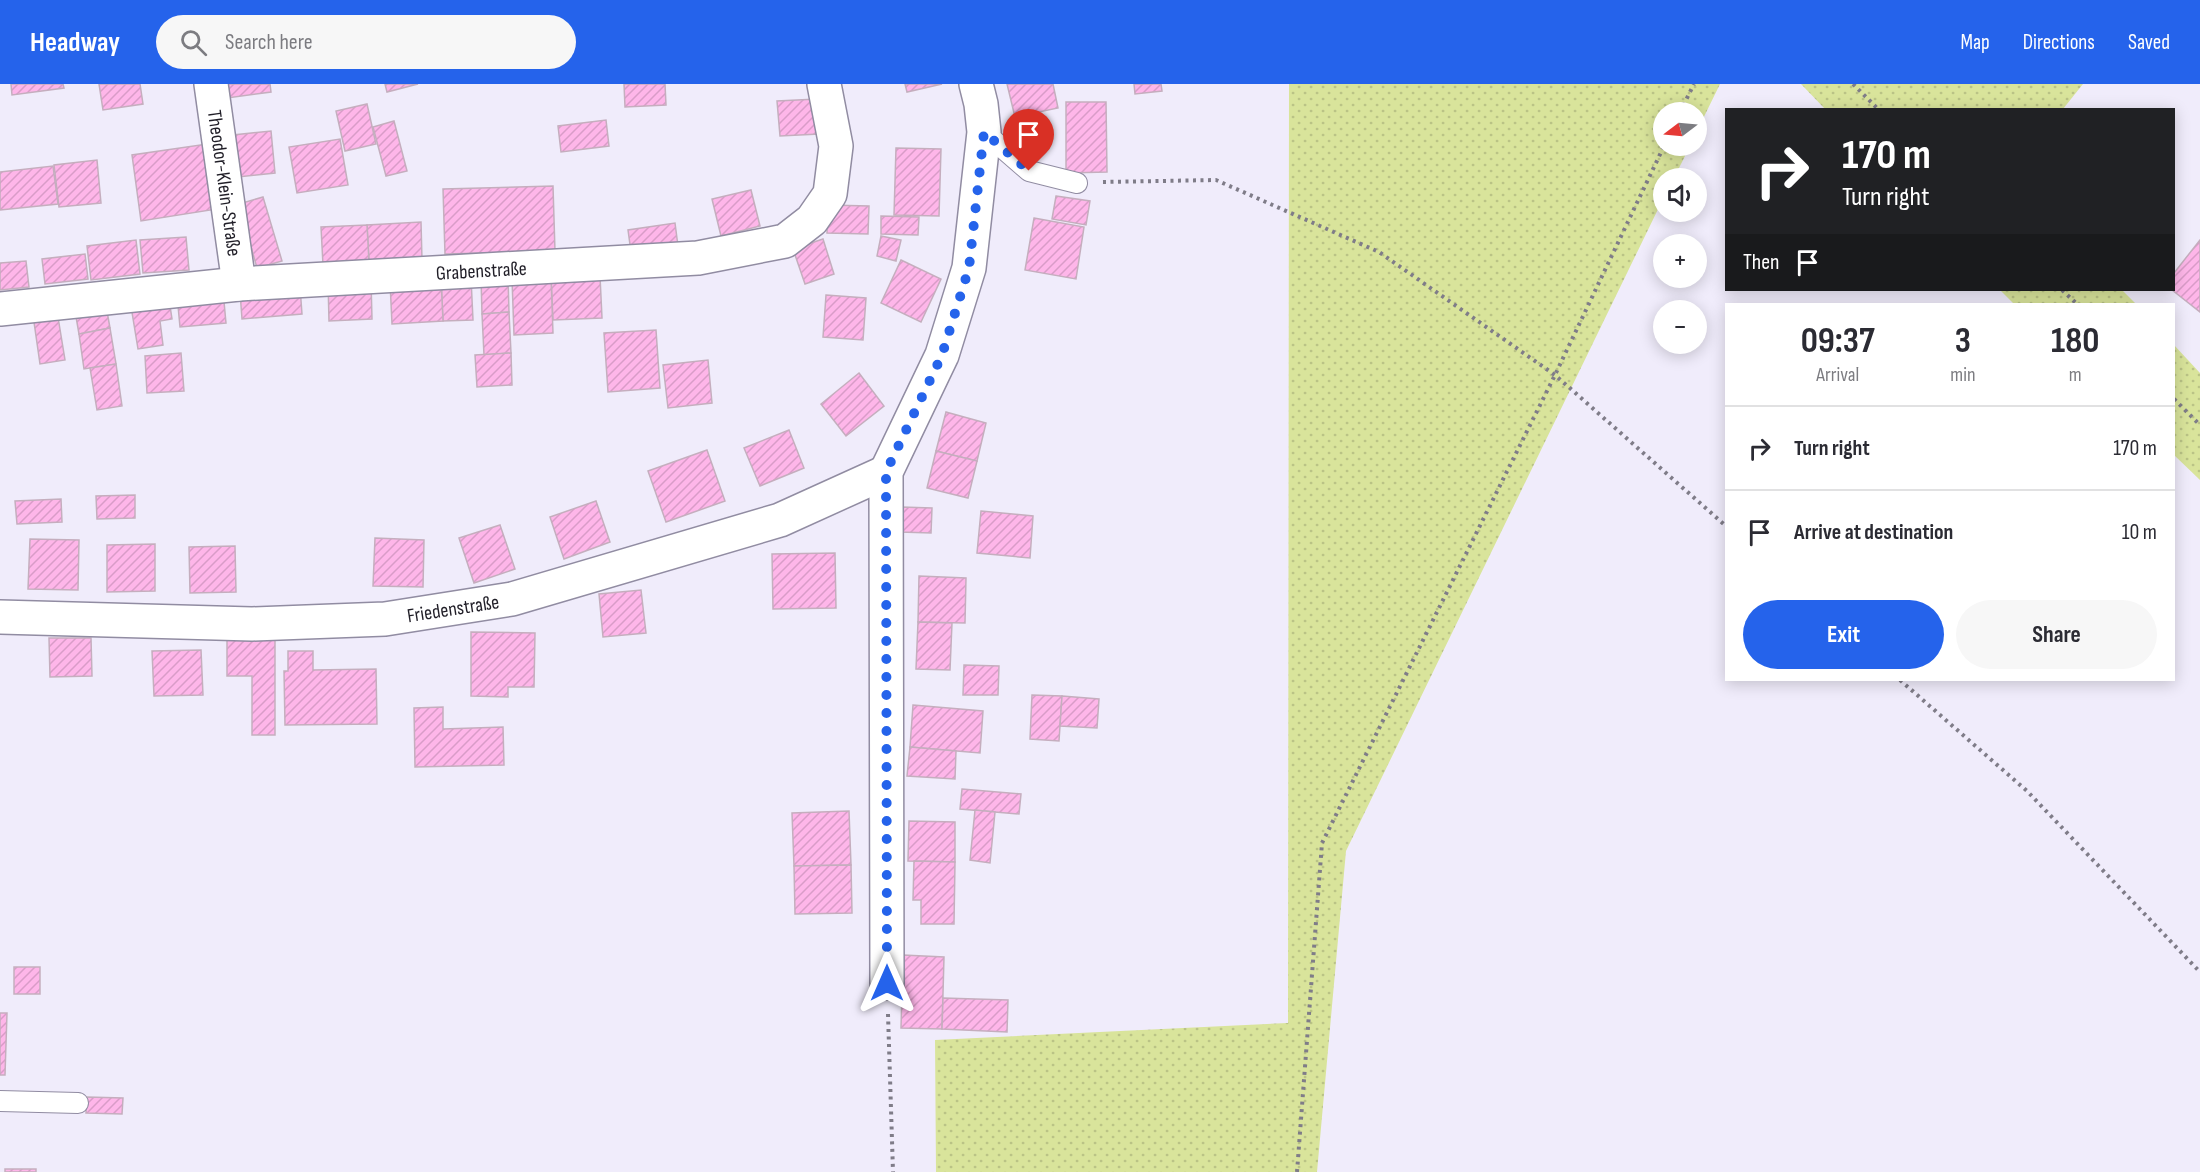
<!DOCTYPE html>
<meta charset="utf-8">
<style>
body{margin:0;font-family:"Sofia Sans Condensed",sans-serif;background:#f7f7f7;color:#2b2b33;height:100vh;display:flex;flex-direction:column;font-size:22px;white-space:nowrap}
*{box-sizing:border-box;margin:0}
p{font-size:20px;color:#7c7c81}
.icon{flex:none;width:33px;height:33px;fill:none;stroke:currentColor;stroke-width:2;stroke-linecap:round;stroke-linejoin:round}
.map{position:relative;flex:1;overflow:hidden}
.panel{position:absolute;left:1725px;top:219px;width:450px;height:378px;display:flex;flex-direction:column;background:#fff;border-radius:0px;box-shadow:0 3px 15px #0003}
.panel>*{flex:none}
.banner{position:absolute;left:1725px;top:24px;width:450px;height:183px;border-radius:0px;box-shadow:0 3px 15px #0003;background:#202124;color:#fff;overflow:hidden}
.needle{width:39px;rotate:254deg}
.buttons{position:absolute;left:1653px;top:18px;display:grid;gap:12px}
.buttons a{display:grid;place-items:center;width:54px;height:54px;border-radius:50%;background:#fff;box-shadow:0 3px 15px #0003;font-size:30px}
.pin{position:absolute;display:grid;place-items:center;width:51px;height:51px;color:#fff;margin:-62px -26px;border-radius:50% 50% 50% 0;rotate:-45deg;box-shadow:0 0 6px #0007}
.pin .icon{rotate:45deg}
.me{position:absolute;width:66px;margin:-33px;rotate:0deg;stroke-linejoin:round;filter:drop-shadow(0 0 4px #0008)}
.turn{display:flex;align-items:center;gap:21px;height:126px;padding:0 18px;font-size:27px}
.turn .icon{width:78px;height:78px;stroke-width:2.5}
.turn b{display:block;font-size:42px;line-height:51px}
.then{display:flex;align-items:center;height:57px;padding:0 18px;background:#0003;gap:12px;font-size:22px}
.eta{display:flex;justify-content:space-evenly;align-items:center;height:102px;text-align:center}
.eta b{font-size:36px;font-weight:700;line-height:42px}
.button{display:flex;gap:12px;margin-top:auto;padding:12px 18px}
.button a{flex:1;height:69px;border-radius:36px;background:#2563eb;color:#fff;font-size:24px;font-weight:700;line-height:69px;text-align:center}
.button a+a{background:#f7f7f7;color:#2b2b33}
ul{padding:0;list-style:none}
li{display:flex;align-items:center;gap:18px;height:84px;padding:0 18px;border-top:2px solid #e1e1e2}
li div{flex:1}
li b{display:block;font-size:22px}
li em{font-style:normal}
header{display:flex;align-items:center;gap:36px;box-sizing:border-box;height:84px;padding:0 30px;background:#2563eb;color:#fff}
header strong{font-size:28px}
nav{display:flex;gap:33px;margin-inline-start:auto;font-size:21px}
.search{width:420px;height:54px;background:#f7f7f7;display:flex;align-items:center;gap:15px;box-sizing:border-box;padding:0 21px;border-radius:33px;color:#7c7c81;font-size:22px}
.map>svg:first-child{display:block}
</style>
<header>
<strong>Headway</strong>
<div class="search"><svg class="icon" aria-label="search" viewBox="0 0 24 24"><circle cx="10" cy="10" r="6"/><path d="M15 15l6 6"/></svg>Search here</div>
<nav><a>Map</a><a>Directions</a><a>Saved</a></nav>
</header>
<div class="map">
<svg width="2200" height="1088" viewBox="0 0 2200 1088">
<defs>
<pattern id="grass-dots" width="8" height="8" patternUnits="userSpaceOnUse" patternTransform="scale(1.5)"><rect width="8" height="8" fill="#d9e49b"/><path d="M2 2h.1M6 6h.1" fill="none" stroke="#bac386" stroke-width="1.8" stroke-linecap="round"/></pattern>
<pattern id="building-hatch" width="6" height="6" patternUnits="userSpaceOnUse" patternTransform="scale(1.5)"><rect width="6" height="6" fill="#feb6e9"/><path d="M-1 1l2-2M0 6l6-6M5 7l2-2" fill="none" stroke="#d99cc8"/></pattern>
</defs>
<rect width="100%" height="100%" fill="#f0ecfb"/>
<!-- grass -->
<g fill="url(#grass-dots)">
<polygon points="1289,0 1720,0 1697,47 1696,28 1664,28 1664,62 1690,62 1674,94 1664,94 1663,115 1346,767 1317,1088 936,1088 935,956 1288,939"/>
<polygon points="1801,0 2083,0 2063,25 1826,26"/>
<polygon points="2000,206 2122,206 2136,220 2014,220"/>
<polygon points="2174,261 2200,289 2200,396 2174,371"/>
</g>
<!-- building -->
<g fill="url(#building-hatch)" stroke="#c5aebe" stroke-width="1.5">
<polygon points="11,0 63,0 64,4 12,11"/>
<polygon points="99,0 140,0 143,20 103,26"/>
<polygon points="219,0 270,0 271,8 220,15"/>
<polygon points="385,0 418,0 387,8"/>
<polygon points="624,0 665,0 666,21 625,23"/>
<polygon points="905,0 942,0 907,8"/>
<polygon points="1007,0 1053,0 1058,24 1015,33"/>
<polygon points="1134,0 1161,0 1162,7 1135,10"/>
<polygon points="817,15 819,50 780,52 777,17"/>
<polygon points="1066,18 1106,18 1107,88 1066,89"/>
<polygon points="367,20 376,60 345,67 336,27"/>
<polygon points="606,36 609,62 561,68 558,42"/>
<polygon points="394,37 407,87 386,92 373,43"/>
<polygon points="271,47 275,89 238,93 233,51"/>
<polygon points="340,55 348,101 297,109 289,63"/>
<polygon points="207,60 217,125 141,137 132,71"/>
<polygon points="896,64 941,65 939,132 894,131"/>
<polygon points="97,76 101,119 59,123 54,81"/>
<polygon points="53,82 58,120 0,126 0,88"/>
<polygon points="553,102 555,167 445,170 443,105"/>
<polygon points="751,106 760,142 721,152 712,115"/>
<polygon points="1056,112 1090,117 1086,141 1052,135"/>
<polygon points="263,113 282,177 257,184 239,120"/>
<polygon points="828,121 869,122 868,150 827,149"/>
<polygon points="881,132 919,133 918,151 881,150"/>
<polygon points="1034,134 1084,143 1076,195 1025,186"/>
<polygon points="421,138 422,176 369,178 367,141"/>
<polygon points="675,139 678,162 631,168 628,146"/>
<polygon points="367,141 369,178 323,181 321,143"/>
<polygon points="881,152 901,156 896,177 877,172"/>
<polygon points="186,153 189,186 143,189 140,156"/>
<polygon points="823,155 834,190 805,200 793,165"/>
<polygon points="136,156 140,190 91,196 87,162"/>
<polygon points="2200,156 2200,228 2172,206 2174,189"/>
<polygon points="85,170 88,195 45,200 42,175"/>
<polygon points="901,176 941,195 921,238 881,219"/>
<polygon points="26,177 29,203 0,206 0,179"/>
<polygon points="600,192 602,234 553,236 551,193"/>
<polygon points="508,193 509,228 482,230 481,194"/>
<polygon points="551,193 553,249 514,251 512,195"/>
<polygon points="471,194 473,236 443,237 441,195"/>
<polygon points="441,195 443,237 392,240 390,198"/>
<polygon points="371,197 372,235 329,237 328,198"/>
<polygon points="300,203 302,230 242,235 240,208"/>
<polygon points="223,207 226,239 180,243 177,211"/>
<polygon points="168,209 172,235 160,237 163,261 138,265 130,216"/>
<polygon points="826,211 866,214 863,256 823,253"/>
<polygon points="105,216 110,244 79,250 74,221"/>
<polygon points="57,227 65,276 40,280 33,231"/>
<polygon points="509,228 511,269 484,271 482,230"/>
<polygon points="110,244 116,280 84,285 79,250"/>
<polygon points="656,246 660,304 608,308 604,249"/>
<polygon points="181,269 184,307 147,309 145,272"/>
<polygon points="511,269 512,301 477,303 475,271"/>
<polygon points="708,276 712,319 668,324 663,281"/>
<polygon points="116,280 122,322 97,326 90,284"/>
<polygon points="859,289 884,322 846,352 821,320"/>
<polygon points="946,328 986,339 977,377 936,367"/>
<polygon points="789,346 804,384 760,402 744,364"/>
<polygon points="707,366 725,417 666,438 648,387"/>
<polygon points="936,367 977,377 968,414 927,404"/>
<polygon points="135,411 135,434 97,435 96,412"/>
<polygon points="61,415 62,438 17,440 15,417"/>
<polygon points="596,417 610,458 564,475 550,433"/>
<polygon points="901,423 932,424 931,449 900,448"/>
<polygon points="981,427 1033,432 1030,474 977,469"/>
<polygon points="500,441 515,485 474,499 459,454"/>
<polygon points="375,454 424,456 423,503 373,502"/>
<polygon points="30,455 79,456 78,506 28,505"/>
<polygon points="155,460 155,507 107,508 107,461"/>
<polygon points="235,462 236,508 190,509 189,463"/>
<polygon points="835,469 836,524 773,525 772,470"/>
<polygon points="919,492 966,494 965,539 918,538"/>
<polygon points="641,506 646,549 603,553 599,510"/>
<polygon points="918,538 952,539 950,586 916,585"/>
<polygon points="471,548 535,549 534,603 508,603 508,613 471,612"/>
<polygon points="49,554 91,554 92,592 50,593"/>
<polygon points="227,554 275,554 275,651 252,651 252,592 227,592"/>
<polygon points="201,566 203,611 154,612 152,567"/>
<polygon points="288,567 313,567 313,586 376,585 377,640 285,641 284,587 288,587"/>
<polygon points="964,581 999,582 998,611 963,611"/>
<polygon points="1032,611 1062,612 1059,657 1030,655"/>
<polygon points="1062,612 1099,615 1097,644 1060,642"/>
<polygon points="913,621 983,627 980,669 910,663"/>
<polygon points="443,623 443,645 503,643 504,681 415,683 414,624"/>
<polygon points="910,663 956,667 955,695 907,692"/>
<polygon points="962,705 1021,710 1019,730 960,725"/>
<polygon points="975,726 995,728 990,779 970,776"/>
<polygon points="849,727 851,781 794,782 792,729"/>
<polygon points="909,737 955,738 955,778 908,777"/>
<polygon points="914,777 955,778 954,840 921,840 921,816 913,816"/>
<polygon points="851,781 852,829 795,830 794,782"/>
<polygon points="903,871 944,873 942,945 901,944"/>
<rect x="14" y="883" width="26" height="27"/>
<polygon points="943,914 1008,916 1007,948 942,945"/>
<polygon points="0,929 7,929 5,991 0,991"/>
<polygon points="87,1013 123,1014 122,1030 86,1029"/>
<rect x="5" y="1085" width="31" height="3"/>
</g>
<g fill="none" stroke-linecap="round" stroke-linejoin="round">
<defs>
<g id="lane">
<polyline points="984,48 1029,87 1077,99"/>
<polyline points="0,1017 78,1019"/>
</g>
<g id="street">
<path id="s1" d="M 211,0 L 239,200"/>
<path id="s2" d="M 0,225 L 239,200 L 698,174 L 785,157 L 812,136 L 830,110 L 836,62 L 824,0"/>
<path id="s3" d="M 0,533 L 252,540 L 385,535 L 512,515 L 780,436 L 886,388"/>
<polyline points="887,899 886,388 942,271 969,184 984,48 981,20 976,0"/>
</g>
</defs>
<!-- lane casing -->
<use href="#lane" stroke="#918ca2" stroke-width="22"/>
<!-- street casing -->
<use href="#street" stroke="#918ca2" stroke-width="36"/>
<!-- path -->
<g stroke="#7f7c88" stroke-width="4" stroke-dasharray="3 4.5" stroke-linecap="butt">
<polyline points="1853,0 1879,26"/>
<polyline points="1680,28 1694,0"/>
<polyline points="1103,98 1216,96 1379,168 1555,291 1726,442"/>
<polyline points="2062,206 2077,220"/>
<polyline points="2174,315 2200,341"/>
<polyline points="1900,596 2027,707 2200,888"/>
<polyline points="888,930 893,1088"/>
<polyline points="1297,1088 1322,759 1555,291 1664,62"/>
</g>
<!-- lane -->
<use href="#lane" stroke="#fff" stroke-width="20"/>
<!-- street -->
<use href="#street" stroke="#fff" stroke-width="33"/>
</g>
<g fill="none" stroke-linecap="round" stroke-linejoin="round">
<!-- route -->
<polyline stroke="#2563eb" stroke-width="10" stroke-dasharray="0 18" points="887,899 886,388 942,271 969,184 984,48 1029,87"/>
</g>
<g text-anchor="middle" stroke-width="4.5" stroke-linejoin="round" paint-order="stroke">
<!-- street labels -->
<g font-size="20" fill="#201e27" stroke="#fff">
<text dy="7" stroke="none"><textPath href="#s1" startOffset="100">Theodor-Klein-Straße</textPath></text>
<text dy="7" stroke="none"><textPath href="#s2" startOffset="483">Grabenstraße</textPath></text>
<text dy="7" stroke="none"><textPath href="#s3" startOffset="454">Friedenstraße</textPath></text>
</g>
</g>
</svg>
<div class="buttons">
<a><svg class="needle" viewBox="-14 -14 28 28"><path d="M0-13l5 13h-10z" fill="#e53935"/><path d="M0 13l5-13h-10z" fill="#7c7c81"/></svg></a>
<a><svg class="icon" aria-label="sound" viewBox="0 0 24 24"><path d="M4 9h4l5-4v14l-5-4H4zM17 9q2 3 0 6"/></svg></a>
<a>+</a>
<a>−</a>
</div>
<div class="pin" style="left:1029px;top:87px;background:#d93025"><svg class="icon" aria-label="arrive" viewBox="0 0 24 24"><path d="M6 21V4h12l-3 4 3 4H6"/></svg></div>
<svg class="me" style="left:887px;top:899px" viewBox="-20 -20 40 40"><path d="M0-17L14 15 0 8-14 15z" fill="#2563eb" stroke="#fff" stroke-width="4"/></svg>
<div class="banner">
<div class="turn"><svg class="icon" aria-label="right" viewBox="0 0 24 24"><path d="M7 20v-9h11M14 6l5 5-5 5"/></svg><div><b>170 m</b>Turn right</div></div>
<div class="then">Then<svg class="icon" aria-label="arrive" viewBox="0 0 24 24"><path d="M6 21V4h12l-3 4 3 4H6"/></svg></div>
</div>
<section class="panel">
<div class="eta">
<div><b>09:37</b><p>Arrival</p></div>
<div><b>3</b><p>min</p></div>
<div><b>180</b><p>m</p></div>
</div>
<ul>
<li><svg class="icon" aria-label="right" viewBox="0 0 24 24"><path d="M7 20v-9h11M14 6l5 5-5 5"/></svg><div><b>Turn right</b></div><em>170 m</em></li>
<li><svg class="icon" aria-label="arrive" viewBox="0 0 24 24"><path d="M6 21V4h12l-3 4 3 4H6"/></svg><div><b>Arrive at destination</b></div><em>10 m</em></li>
</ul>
<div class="button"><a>Exit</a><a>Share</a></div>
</section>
</div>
